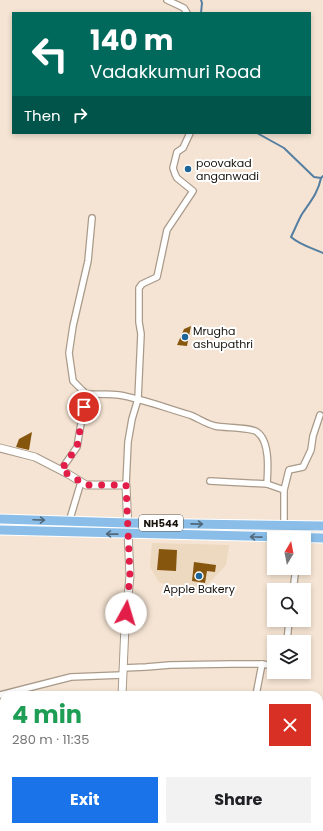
<!DOCTYPE html>
<meta charset="utf-8">
<style>
body{margin:0;font-family:Poppins,sans-serif;background:#f2f2f2;color:#202124;height:100vh;display:flex;flex-direction:column;font-size:15px;white-space:nowrap}
*{box-sizing:border-box;margin:0}
p{font-size:13px;color:#757577}
.icon{flex:none;width:22px;height:22px;fill:none;stroke:currentColor;stroke-width:2;stroke-linecap:round;stroke-linejoin:round}
.map{position:relative;flex:1;overflow:hidden}
.side{position:absolute;left:0px;top:691px;width:323px;height:140px;display:flex;flex-direction:column;background:#fff;border-radius:12px 12px 0 0;box-shadow:0 2px 6px #0003}
.side>*{flex:none}
.top-card{position:absolute;left:12px;top:12px;width:299px;height:122px;border-radius:0px;box-shadow:0 2px 6px #0003;background:#00695c;color:#fff;overflow:hidden}
.needle{width:26px;rotate:10deg}
.fabs{position:absolute;left:267px;top:531px;display:grid;gap:8px}
.fabs a{display:grid;place-items:center;width:44px;height:44px;border-radius:0px;background:#fff;box-shadow:0 2px 6px #0003;font-size:20px}
.pin{position:absolute;display:grid;place-items:center;width:34px;height:34px;color:#fff;margin:-17px;border:2px solid #fff;border-radius:50%;box-shadow:0 1px 4px #0007}
.me{position:absolute;width:44px;margin:-22px;rotate:6deg;stroke-linejoin:round;filter:drop-shadow(0 0 3px #0008)}
.turn{display:flex;align-items:center;gap:14px;height:84px;padding:0 12px;font-size:18px}
.turn .icon{width:52px;height:52px;stroke-width:2.5}
.turn b{display:block;font-size:28px;line-height:34px}
.then{display:flex;align-items:center;height:38px;padding:0 12px;background:#0003;gap:8px;font-size:15px}
.round{display:grid;place-items:center;flex:none;width:42px;height:42px;border-radius:0px;background:#f2f2f2}
.overview{display:flex;align-items:center;justify-content:space-between;height:68px;padding:0 12px}
h1{font-size:24px;font-weight:700;line-height:30px;color:#1e9e55}
.action{display:flex;gap:8px;margin-top:auto;padding:8px 12px}
.action a{flex:1;height:46px;border-radius:0px;background:#1a73e8;color:#fff;font-size:16px;font-weight:700;line-height:46px;text-align:center}
.action a+a{background:#f2f2f2;color:#202124}
.map>svg:first-child{display:block}
</style>
<div class="map">
<svg width="323" height="831" viewBox="0 0 323 831">
<rect width="100%" height="100%" fill="#f5e4d3"/>
<!-- built -->
<polygon fill="#edd8c0" points="152,543 229,545 226,565 206,586 190,596 159,582 150,567"/>
<g fill="none" stroke-linecap="round" stroke-linejoin="round">
<!-- stream -->
<g stroke="#557fa2" stroke-width="2">
<polyline points="201,13 202,3 201,0"/>
<polyline points="257,133 284,148 314,177 321,178 323,176"/>
<path d="M 321,178 C 318,193 310,202 302,214 C 298,221 295,229 291,237 C 300,245 312,248 323,253"/>
</g>
</g>
<!-- building -->
<g fill="#86560f">
<polygon points="191,326 187,346 177,345 184,329"/>
<polygon points="32,432 29,450 16,447 19,439"/>
<polygon points="159,549 177,550 176,571 157,570"/>
<polygon points="194,562 216,565 215,572 207,571 205,583 192,581"/>
<polygon points="138,611 143,614 144,617 143,620 139,621 131,620 131,612"/>
</g>
<g fill="none" stroke-linecap="round" stroke-linejoin="round">
<defs>
<g id="minor">
<polyline points="167,0 184,8 187,13"/>
<path d="M 92,218 L 88,261 L 73,326 L 69,353 L 73,381 L 86,394 C 97,394 108,394 119,395 C 143,399 166,408 190,415 C 198,418 206,424 215,426 C 224,428 251,427 257,432 C 270,441 268,469 267,484"/>
<polyline points="61,470 77,447 86,394"/>
<polyline points="210,481 267,484 284,490 284,526"/>
<polyline points="126,485 128,442 132,419 138,399 141,334 139,322 139,288 142,284 157,277 167,230 193,191 177,178 175,174 173,168 177,152 183,148 190,133"/>
<polyline points="284,490 289,470 303,467 311,450 313,436 320,415"/>
<polyline points="69,522 81,482"/>
<polyline points="293,590 296,568"/>
<polyline points="287,642 289,620"/>
<polyline points="123,668 146,667 170,665 231,664 262,664 274,666"/>
<polyline points="0,695 71,677 122,675"/>
<polyline points="256,695 262,664"/>
<polyline points="32,831 33,827"/>
</g>
<g id="tertiary">
<polyline points="0,448 35,457 68,474 86,485 126,485 130,576 125,626 122,695"/>
<polyline points="109,831 111,827"/>
</g>
<g id="trunk">
<polyline points="0,519 127,523 323,526"/>
<polyline points="0,530 323,538"/>
</g>
</defs>
<!-- minor casing -->
<use href="#minor" stroke="#a99a89" stroke-width="8"/>
<!-- tertiary casing -->
<use href="#tertiary" stroke="#a99a89" stroke-width="9"/>
<!-- trunk casing -->
<use href="#trunk" stroke="#fff" stroke-width="11"/>
<!-- minor -->
<use href="#minor" stroke="#fff" stroke-width="5.5"/>
<!-- tertiary -->
<use href="#tertiary" stroke="#fff" stroke-width="7"/>
<!-- trunk -->
<use href="#trunk" stroke="#8abee8" stroke-width="9"/>
</g>
<!-- one-way arrows -->
<defs><path id="oneway-shaft" d="M-6 0H5M1.5-3L5.5 0L1.5 3" fill="none" stroke-width="1.6" stroke-linecap="round" stroke-linejoin="round"/></defs>
<g stroke="#51687a">
<use href="#oneway-shaft" transform="translate(39 520) rotate(2)"/>
<use href="#oneway-shaft" transform="translate(197 524) rotate(1)"/>
<use href="#oneway-shaft" transform="translate(112 534) rotate(-179)"/>
<use href="#oneway-shaft" transform="translate(256 537) rotate(-179)"/>
</g>
<g fill="none" stroke-linecap="round" stroke-linejoin="round">
<!-- route -->
<polyline stroke="#e11d48" stroke-width="7" stroke-dasharray="0 12.6" points="84,407 77,447 61,470 86,485 126,485 130,576 126,613"/>
</g>
<!-- markers -->
<g fill="#1d6599" stroke="#fff" stroke-width="1.5">
<circle cx="188" cy="169" r="4"/>
<circle cx="185" cy="337" r="4"/>
<circle cx="199" cy="576" r="4"/>
</g>
<g text-anchor="middle" stroke-width="4" stroke-linejoin="round" paint-order="stroke">
<!-- shield labels -->
<rect fill="#fff" stroke="#5d5955" stroke-width="1" x="139" y="515" width="44" height="16" rx="3"/>
<g font-size="10" font-weight="bold" fill="#18120c">
<text x="161" y="527">NH544</text>
</g>
<!-- poi labels -->
<g font-size="11" fill="#18120c" stroke="#fff" text-anchor="start">
<text x="196" y="167">poovakad<tspan x="196" dy="13">anganwadi</tspan></text>
<text x="193" y="335">Mrugha<tspan x="193" dy="13">ashupathri</tspan></text>
<text x="199" y="593" text-anchor="middle">Apple Bakery</text>
</g>
</g>
</svg>
<div class="fabs">
<a><svg class="needle" viewBox="-14 -14 28 28"><path d="M0-13l5 13h-10z" fill="#e53935"/><path d="M0 13l5-13h-10z" fill="#757577"/></svg></a>
<a><svg class="icon" aria-label="search" viewBox="0 0 24 24"><circle cx="10" cy="10" r="6"/><path d="M15 15l6 6"/></svg></a>
<a><svg class="icon" aria-label="layers" viewBox="0 0 24 24"><path d="M12 4l9 5-9 5-9-5zM3 14l9 5 9-5"/></svg></a>
</div>
<div class="pin" style="left:84px;top:407px;background:#d93025"><svg class="icon" aria-label="arrive" viewBox="0 0 24 24"><path d="M6 21V4h12l-3 4 3 4H6"/></svg></div>
<svg class="me" style="left:126px;top:613px" viewBox="-20 -20 40 40"><circle r="19" fill="#fff"/><path d="M0-13L10 11 0 6-10 11z" fill="#e11d48"/></svg>
<div class="top-card">
<div class="turn"><svg class="icon" aria-label="left" viewBox="0 0 24 24"><path d="M17 20v-9H6M10 6l-5 5 5 5"/></svg><div><b>140 m</b>Vadakkumuri Road</div></div>
<div class="then">Then<svg class="icon" aria-label="right" viewBox="0 0 24 24"><path d="M7 20v-9h11M14 6l5 5-5 5"/></svg></div>
</div>
<section class="side">
<div class="overview"><div><h1>4 min</h1><p>280 m · 11:35</p></div><a class="round" style="background:#d93025;color:#fff"><svg class="icon" aria-label="close" viewBox="0 0 24 24"><path d="M6 6l12 12M18 6L6 18"/></svg></a></div>
<div class="action"><a>Exit</a><a>Share</a></div>
</section>
</div>
